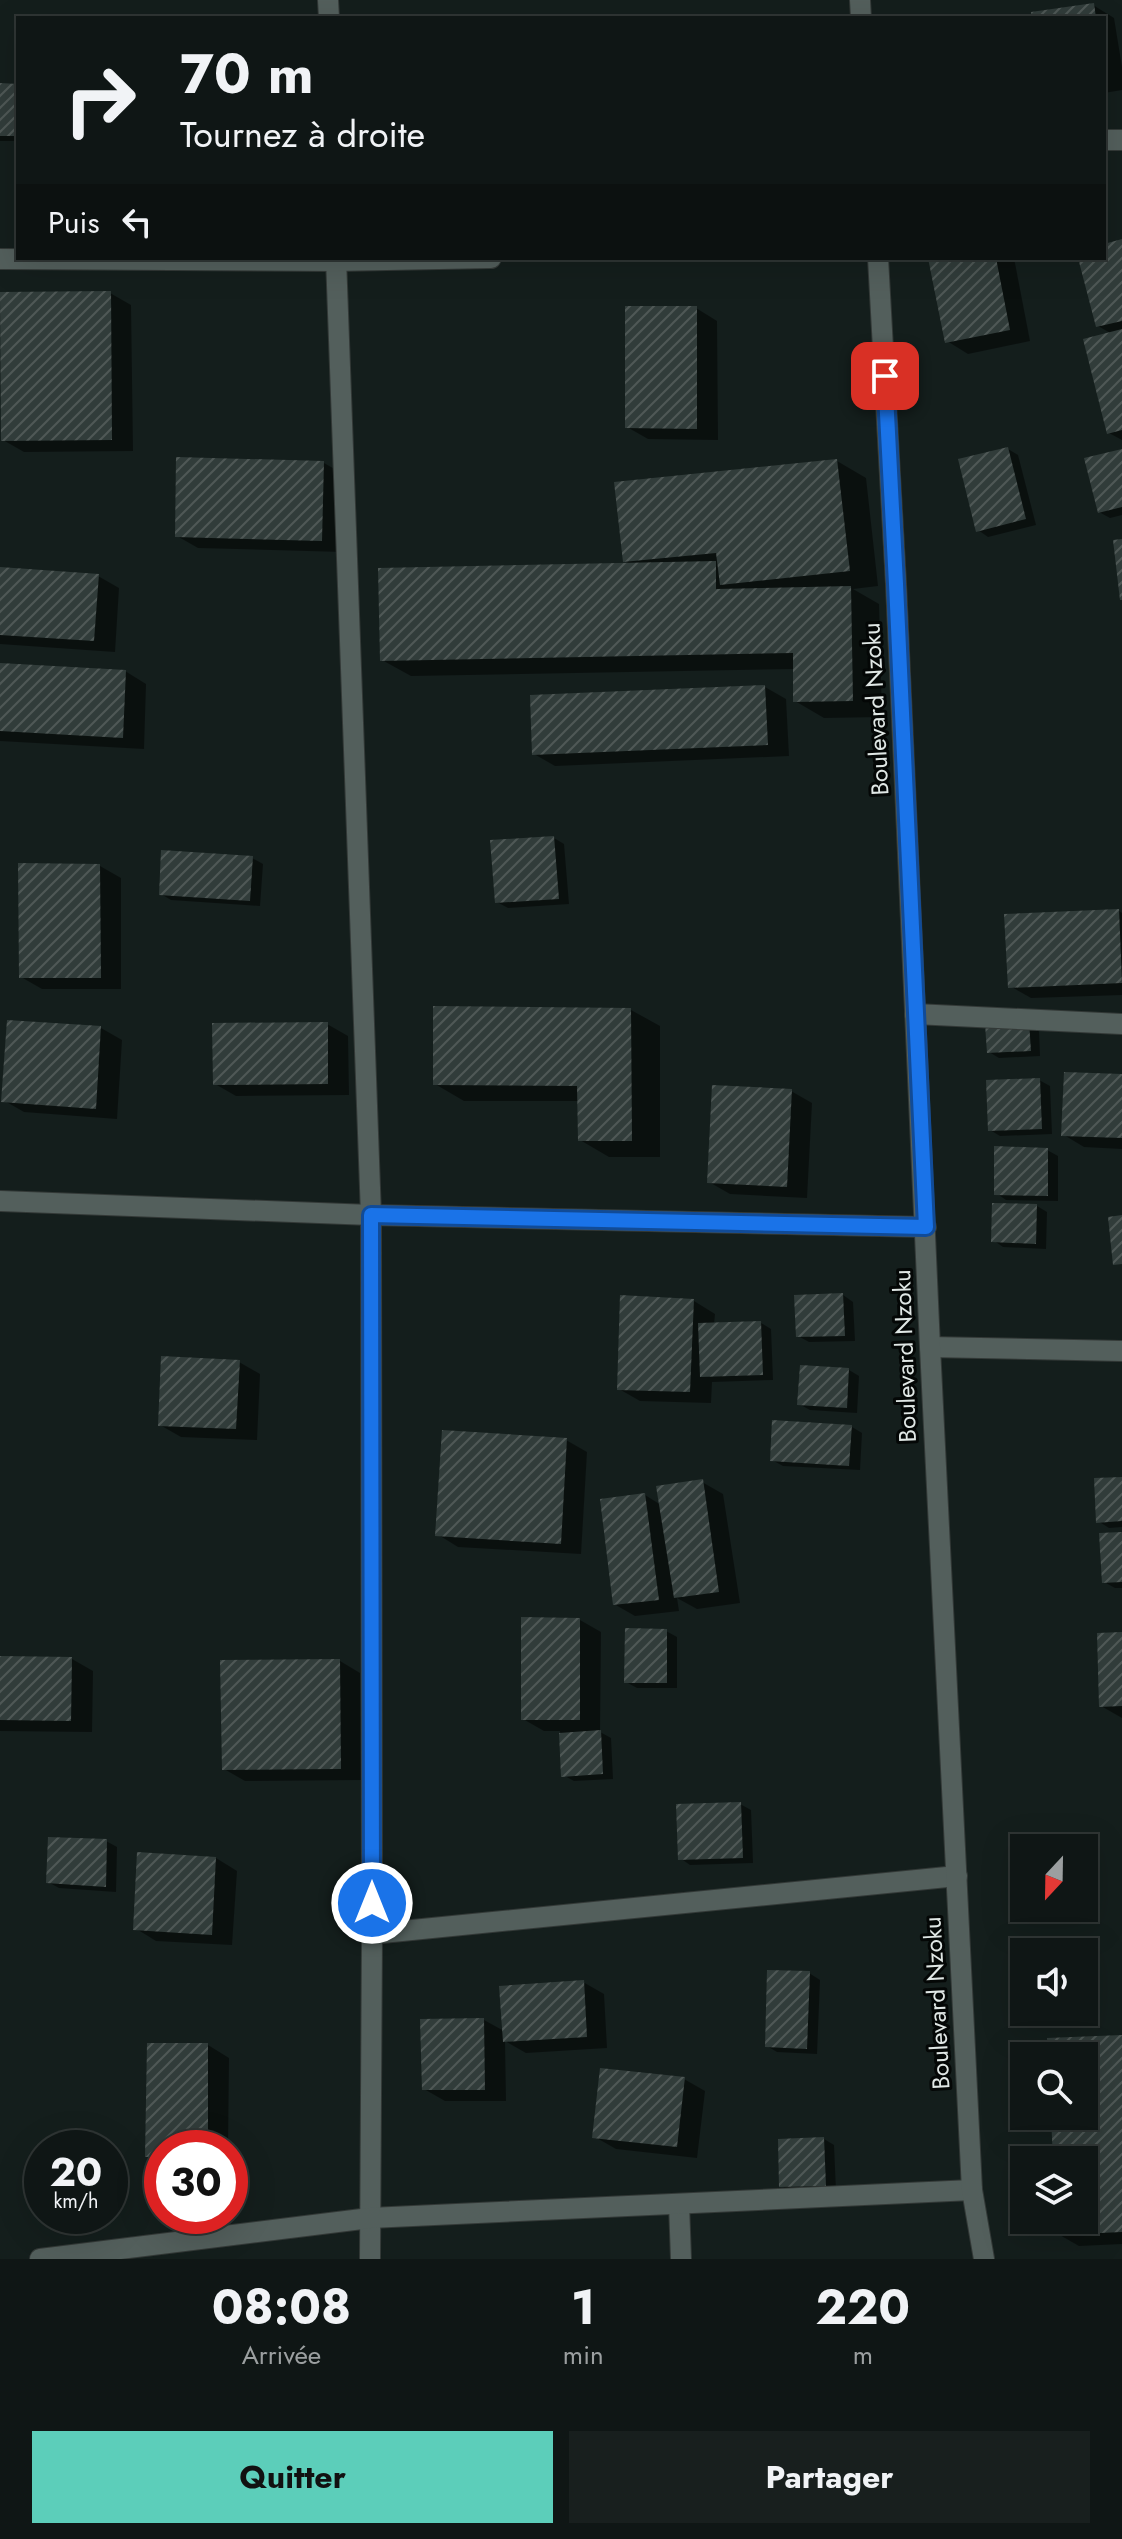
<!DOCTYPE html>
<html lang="fr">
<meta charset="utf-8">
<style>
body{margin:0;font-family:Jost,sans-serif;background:#181f1e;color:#f1f3f6;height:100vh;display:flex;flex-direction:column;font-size:30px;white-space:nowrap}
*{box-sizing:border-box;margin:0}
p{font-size:26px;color:#9b9fa0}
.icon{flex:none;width:44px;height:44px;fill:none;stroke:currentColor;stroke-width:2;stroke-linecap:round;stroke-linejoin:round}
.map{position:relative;height:2259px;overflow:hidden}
.sheet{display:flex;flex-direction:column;background:#0f1615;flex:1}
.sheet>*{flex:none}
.banner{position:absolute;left:16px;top:16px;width:1090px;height:244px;border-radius:0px;box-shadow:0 8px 32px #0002,0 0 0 2px #2f3534;background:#0f1615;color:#f1f3f6;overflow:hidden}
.needle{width:52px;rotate:202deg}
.fabs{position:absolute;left:1010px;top:1834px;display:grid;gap:16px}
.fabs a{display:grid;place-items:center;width:88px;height:88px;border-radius:0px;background:#0f1615;box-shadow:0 8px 32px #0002,0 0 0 2px #2f3534;font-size:40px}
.speed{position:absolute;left:24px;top:2130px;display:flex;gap:16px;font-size:40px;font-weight:700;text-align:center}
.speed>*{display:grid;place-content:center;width:104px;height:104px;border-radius:50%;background:#0f1615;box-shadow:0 8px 32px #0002,0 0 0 2px #2f3534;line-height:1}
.speed small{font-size:20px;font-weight:400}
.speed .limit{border:12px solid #d22;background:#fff;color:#111}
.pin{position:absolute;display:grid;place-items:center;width:68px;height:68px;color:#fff;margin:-34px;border-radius:16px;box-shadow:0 4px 12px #0006}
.me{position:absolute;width:88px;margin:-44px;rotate:0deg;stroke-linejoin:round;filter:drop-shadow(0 0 6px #0008)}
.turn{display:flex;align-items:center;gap:28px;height:168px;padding:0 32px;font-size:36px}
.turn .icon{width:104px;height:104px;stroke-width:2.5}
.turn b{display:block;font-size:56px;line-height:68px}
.then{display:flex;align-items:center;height:76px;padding:0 32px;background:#0003;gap:16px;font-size:30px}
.eta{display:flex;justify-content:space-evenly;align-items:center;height:136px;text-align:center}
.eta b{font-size:48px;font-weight:700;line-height:56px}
.action{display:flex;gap:16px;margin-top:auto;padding:16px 32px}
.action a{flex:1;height:92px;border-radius:0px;background:#5cceba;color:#111;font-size:32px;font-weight:700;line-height:92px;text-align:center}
.action a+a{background:#181f1e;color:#f1f3f6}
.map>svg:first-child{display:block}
</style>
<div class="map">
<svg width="1122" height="2259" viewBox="0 0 1122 2259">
<defs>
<pattern id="building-hatch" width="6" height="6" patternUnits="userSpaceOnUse" patternTransform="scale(2)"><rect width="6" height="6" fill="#313c3a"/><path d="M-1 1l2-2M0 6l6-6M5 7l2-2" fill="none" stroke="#4f5856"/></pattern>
</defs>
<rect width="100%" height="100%" fill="#141e1c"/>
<!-- shadow -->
<g fill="#0007">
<polygon points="1093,5 1114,18 1122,67 1122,90 1104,93 1104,18 1034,18"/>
<polygon points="0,85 18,86 18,141 0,141"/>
<polygon points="1122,241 1122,440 1109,433 1112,334 1098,326 1080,258 1104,258 1104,246"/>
<polygon points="930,258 1014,258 1030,341 968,354 947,341"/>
<polygon points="110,293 131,305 133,451 24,452 3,440"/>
<polygon points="696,308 717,321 718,440 648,439 627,427"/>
<polygon points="1008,449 1018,455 1036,525 988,537 978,530"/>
<polygon points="1122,451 1122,515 1110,518 1099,512"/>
<polygon points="837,461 866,478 878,586 853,589 879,604 882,717 824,718 795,701 795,669 411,676 382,660 632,565 625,561"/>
<polygon points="324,463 345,475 343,552 198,548 177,536"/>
<polygon points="0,569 98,576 119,588 115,652 0,644"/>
<polygon points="0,665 125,671 146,684 144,749 0,741"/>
<polygon points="765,687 786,699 789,756 555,766 534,754"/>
<polygon points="554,838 564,844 569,904 508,908 497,902"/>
<polygon points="252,858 263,864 260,906 171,900 161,894"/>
<polygon points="100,866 121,878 121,989 42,989 21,977"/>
<polygon points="1119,911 1122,913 1122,995 1031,998 1010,986"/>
<polygon points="631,1010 660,1026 660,1157 609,1157 580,1140 579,1101 464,1101 435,1084"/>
<polygon points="327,1024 348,1036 349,1095 236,1096 215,1084"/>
<polygon points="1028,1024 1039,1030 1040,1056 999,1058 989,1052"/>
<polygon points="101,1028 122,1040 117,1119 24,1112 3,1100"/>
<polygon points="1122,1076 1122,1149 1084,1147 1064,1135"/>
<polygon points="1039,1080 1050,1086 1052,1134 1000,1136 990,1130"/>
<polygon points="791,1091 812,1103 807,1198 730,1194 709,1182"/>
<polygon points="1047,1150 1058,1156 1058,1201 1006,1200 996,1193"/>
<polygon points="1037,1206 1047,1212 1046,1249 1003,1247 993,1240"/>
<polygon points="843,1295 853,1302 855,1341 809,1342 798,1336"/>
<polygon points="694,1301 715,1314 714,1324 761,1323 771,1329 773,1380 712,1382 711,1403 640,1401 619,1389"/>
<polygon points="239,1362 260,1374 257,1440 181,1437 160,1425"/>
<polygon points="849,1370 859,1376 857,1413 810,1410 799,1404"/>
<polygon points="852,1427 862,1433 860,1470 783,1466 772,1460"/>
<polygon points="566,1440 587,1452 581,1554 458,1547 437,1534"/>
<polygon points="1122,1479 1122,1527 1109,1528 1098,1521"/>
<polygon points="702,1482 723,1494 740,1603 697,1609 677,1598 679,1611 635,1616 614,1604 645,1495 661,1505"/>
<polygon points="1122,1534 1122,1588 1115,1588 1104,1582"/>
<polygon points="580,1620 601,1632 600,1732 611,1738 613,1779 574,1781 563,1775 560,1731 544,1731 523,1719"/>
<polygon points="666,1631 677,1637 677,1688 637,1688 626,1682"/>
<polygon points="1122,1634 1122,1718 1101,1706"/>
<polygon points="0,1658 72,1659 93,1671 92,1732 0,1731"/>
<polygon points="340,1661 360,1673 361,1780 245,1781 224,1769"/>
<polygon points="740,1804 751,1810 753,1863 690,1865 680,1858"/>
<polygon points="106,1841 117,1847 116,1892 59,1888 48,1882"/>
<polygon points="216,1858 237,1871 232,1945 156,1941 135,1928"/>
<polygon points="809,1973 820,1980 817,2054 777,2052 767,2046"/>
<polygon points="583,1982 604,1994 607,2048 526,2053 505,2041 506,2101 445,2101 424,2089 484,2020 504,2031"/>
<polygon points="1122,2037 1122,2244 1079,2246 1058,2234 1058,2220 1084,2220 1084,2160 1055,2160 1053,2116 1084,2116 1084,2056 1050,2056"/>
<polygon points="208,2045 229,2058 228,2148 162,2148 162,2165 148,2156"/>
<polygon points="684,2079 705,2091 697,2158 616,2149 595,2137"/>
<polygon points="824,2139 834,2145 836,2191 792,2192 781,2186"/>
</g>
<!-- building -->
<g fill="url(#building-hatch)">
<polygon points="1094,3 1096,18 1032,18 1031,12"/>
<polygon points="0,83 18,84 18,136 0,136"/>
<polygon points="1122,239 1122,321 1096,327 1078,258 1104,258 1104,244"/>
<polygon points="928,258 996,258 1010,330 945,343"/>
<polygon points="111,291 112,440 1,441 0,292"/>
<polygon points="625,306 697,306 697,429 625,428"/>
<polygon points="1122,329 1122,430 1107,434 1083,339"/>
<polygon points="1008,447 1026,519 976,532 958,459"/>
<polygon points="1122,449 1122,507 1098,513 1084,458"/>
<polygon points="176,457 324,461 322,541 175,537"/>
<polygon points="837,459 850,571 720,585 716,553 623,562 614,482"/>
<polygon points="1122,539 1122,600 1120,600 1113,540"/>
<polygon points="716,561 716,589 851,586 853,701 793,702 793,653 380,661 378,568"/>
<polygon points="0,567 99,574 94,641 0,635"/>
<polygon points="0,663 126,670 123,738 0,731"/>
<polygon points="765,685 768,745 532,755 530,695"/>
<polygon points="554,836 559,899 495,903 490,840"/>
<polygon points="161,850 253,856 250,901 159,895"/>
<polygon points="18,863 100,864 101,978 19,978"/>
<polygon points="1119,909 1122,983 1008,988 1004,914"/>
<polygon points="433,1006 631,1008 632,1141 578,1141 577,1086 433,1085"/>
<polygon points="7,1020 101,1026 96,1109 1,1102"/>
<polygon points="328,1022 328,1084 213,1085 212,1023"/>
<polygon points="1029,1022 1031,1051 987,1053 985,1024"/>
<polygon points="1064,1072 1122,1074 1122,1138 1061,1136"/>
<polygon points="1040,1078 1042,1129 988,1131 986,1080"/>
<polygon points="712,1085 792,1089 787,1187 707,1183"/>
<polygon points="994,1146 1048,1148 1048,1196 994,1195"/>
<polygon points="992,1203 1037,1204 1036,1244 991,1242"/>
<polygon points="1122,1215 1122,1264 1113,1265 1108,1217"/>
<polygon points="843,1293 845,1336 796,1337 794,1295"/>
<polygon points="620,1295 694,1299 690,1392 617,1390"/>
<polygon points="761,1321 763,1375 700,1377 698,1323"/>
<polygon points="161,1356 240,1360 236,1429 158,1426"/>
<polygon points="800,1365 849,1368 847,1408 797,1405"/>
<polygon points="772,1420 852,1425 849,1466 770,1461"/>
<polygon points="442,1430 567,1438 561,1544 435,1536"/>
<polygon points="1122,1477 1122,1521 1096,1523 1094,1478"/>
<polygon points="703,1479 719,1592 674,1598 656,1486"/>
<polygon points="645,1493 659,1600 613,1605 600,1499"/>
<polygon points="1122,1532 1122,1582 1102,1583 1099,1533"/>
<polygon points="521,1617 580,1618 580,1720 521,1720"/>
<polygon points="625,1628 667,1629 667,1683 624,1683"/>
<polygon points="1122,1632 1122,1706 1099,1707 1097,1633"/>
<polygon points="0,1656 72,1657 71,1721 0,1720"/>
<polygon points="340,1659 341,1769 222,1770 220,1660"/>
<polygon points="601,1730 603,1774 561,1777 559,1733"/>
<polygon points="741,1802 743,1858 678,1860 676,1804"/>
<polygon points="48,1837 107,1839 106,1887 46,1883"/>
<polygon points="137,1852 216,1857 212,1935 133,1930"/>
<polygon points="767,1970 810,1971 807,2049 765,2047"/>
<polygon points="584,1980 587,2037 503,2042 499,1986"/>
<polygon points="484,2018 485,2090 422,2090 420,2019"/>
<polygon points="1122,2035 1122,2232 1057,2235 1056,2220 1084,2220 1084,2160 1053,2160 1051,2116 1084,2116 1084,2056 1048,2056 1047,2038"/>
<polygon points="147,2043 208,2043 208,2148 162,2148 162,2157 145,2157"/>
<polygon points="600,2068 685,2077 677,2147 592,2138"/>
<polygon points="824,2137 826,2186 779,2187 778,2139"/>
</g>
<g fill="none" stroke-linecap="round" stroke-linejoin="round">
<defs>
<g id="minor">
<polyline points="328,0 329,18"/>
<polyline points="1104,140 1122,140"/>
<polyline points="336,258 371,1215 372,1934 370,2259"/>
<polyline points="0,259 336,261 491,258"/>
<polyline points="915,1014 1122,1024"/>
<polyline points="0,1201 371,1215 926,1227"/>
<polyline points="930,1347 1122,1351"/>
<polyline points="372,1934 957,1876"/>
<polyline points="679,2204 681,2259"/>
<polyline points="40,2259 370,2218 972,2190"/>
</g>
<g id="tertiary">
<polyline points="860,0 861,18"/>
<polyline points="878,258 896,584 930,1347 972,2190 984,2259"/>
</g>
</defs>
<!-- minor casing -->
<use href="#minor" stroke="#333937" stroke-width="22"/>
<!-- tertiary casing -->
<use href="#tertiary" stroke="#333937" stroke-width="22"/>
<!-- minor -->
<use href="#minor" stroke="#535f5c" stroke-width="20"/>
<!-- tertiary -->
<use href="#tertiary" stroke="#535f5c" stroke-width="20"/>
</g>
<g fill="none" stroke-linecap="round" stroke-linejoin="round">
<defs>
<polyline id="route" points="372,1903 371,1215 926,1227 896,584 885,376"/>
</defs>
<!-- route casing -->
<use href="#route" stroke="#114b97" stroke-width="20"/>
<!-- route -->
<use href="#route" stroke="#1a73e8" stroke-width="14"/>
</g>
<g text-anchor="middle" stroke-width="6" stroke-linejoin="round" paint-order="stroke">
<!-- street labels -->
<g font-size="24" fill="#e0e7e5" stroke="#040706">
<text transform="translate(876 709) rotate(-93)" y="8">Boulevard Nzoku</text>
<text transform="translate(905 1356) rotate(-92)" y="8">Boulevard Nzoku</text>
<text transform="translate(937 2003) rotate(-93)" y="8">Boulevard Nzoku</text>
</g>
</g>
</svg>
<div class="fabs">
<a><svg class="needle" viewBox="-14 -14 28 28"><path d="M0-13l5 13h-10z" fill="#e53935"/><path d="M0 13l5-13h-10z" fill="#9b9fa0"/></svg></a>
<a><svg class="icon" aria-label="sound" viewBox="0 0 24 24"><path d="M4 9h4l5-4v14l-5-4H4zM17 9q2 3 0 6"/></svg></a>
<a><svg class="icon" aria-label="search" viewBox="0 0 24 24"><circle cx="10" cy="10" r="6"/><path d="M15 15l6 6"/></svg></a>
<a><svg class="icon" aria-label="layers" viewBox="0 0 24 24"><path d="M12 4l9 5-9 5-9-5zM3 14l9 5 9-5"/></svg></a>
</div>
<div class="speed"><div>20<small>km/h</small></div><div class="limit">30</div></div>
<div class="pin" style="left:885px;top:376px;background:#d93025"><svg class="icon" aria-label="arrive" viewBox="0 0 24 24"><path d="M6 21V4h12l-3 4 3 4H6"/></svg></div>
<svg class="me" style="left:372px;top:1903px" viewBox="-20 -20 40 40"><circle r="17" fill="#1a73e8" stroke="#fff" stroke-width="3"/><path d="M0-11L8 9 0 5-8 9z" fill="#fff"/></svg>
<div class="banner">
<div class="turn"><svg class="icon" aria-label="right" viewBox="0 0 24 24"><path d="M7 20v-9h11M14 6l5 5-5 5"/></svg><div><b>70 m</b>Tournez à droite</div></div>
<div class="then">Puis<svg class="icon" aria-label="left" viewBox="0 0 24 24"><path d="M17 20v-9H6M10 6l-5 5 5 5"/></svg></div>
</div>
</div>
<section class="sheet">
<div class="eta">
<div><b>08:08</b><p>Arrivée</p></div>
<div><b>1</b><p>min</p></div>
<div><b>220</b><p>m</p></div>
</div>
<div class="action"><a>Quitter</a><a>Partager</a></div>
</section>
